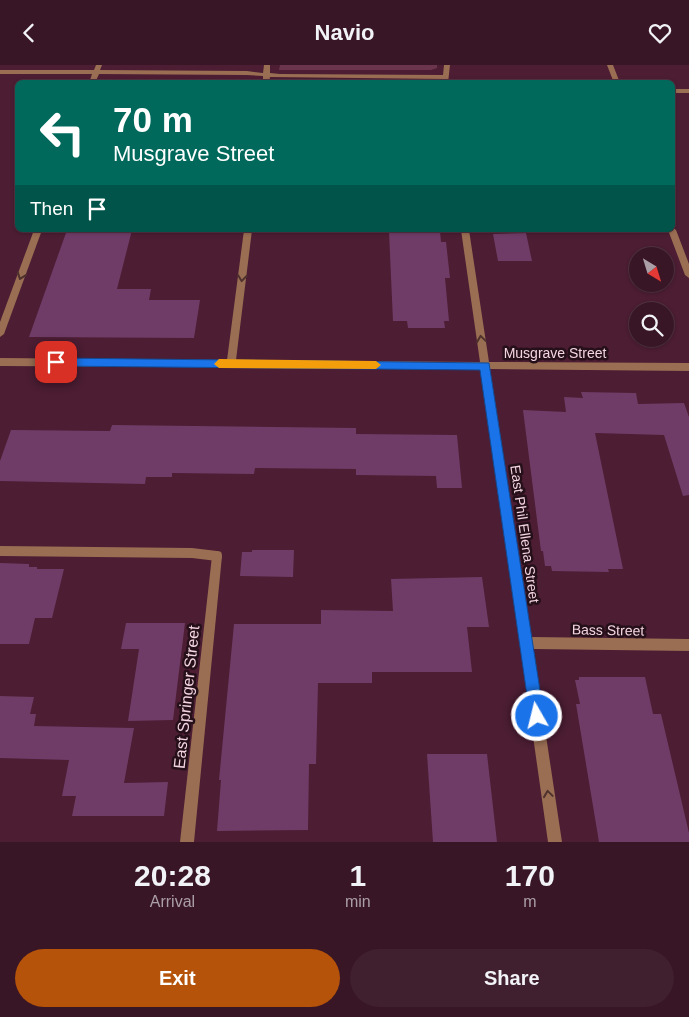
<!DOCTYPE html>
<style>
body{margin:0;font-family:Arial,sans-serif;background:#401f2e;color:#f1f3f6;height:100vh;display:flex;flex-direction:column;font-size:19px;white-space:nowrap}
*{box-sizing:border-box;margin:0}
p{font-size:16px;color:#ab9fa7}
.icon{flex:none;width:28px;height:28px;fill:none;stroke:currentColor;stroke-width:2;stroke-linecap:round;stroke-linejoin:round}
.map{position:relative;height:777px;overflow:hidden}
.side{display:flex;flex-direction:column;background:#391626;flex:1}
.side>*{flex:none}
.top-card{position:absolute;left:15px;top:15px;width:660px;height:152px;border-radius:8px;box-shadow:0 1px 4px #0004,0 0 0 1px #533543;background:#00695c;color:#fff;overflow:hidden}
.needle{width:32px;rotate:142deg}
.controls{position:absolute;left:629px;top:182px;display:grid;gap:10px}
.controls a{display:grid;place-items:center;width:45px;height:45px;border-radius:50%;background:#391626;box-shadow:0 1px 4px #0004,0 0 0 1px #533543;font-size:25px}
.pin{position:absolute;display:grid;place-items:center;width:42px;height:42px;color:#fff;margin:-21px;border-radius:10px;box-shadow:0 2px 8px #0006}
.me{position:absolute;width:55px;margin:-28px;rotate:352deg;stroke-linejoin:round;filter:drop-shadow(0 0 4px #0008)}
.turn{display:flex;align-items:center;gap:18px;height:105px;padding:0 15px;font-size:22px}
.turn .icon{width:65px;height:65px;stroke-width:2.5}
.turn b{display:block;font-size:35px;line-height:42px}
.then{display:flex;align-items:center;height:48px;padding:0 15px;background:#0003;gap:10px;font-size:19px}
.eta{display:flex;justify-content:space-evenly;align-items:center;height:85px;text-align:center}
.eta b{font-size:30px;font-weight:600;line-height:35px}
.cta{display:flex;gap:10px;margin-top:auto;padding:10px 15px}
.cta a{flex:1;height:58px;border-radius:30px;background:#b45309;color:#fff;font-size:20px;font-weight:600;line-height:58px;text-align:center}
.cta a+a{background:#401f2e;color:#f1f3f6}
header{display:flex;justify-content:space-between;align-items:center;height:65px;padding:0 15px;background:#391626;font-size:22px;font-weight:600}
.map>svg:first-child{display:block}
</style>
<header><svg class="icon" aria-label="back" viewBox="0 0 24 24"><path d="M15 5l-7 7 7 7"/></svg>Navio<svg class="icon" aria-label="heart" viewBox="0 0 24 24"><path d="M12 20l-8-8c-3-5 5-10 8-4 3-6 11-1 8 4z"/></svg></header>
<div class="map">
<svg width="689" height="777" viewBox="0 0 689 777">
<rect width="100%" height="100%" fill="#4c1d33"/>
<!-- green -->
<polygon fill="#6b354d" points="280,0 437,0 437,3 431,5 279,5"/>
<!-- building -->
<g fill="#6f3c67">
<polygon points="67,165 132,165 117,224 151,224 149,235 200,235 194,273 29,272"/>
<polygon points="440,166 441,177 446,177 450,213 445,213 449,256 444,256 445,263 408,263 407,256 393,256 389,167"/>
<polygon points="526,168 532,196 498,196 493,169"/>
<polygon points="581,327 636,328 638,339 684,338 689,352 689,430 683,431 664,370 595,368 623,504 608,504 609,507 552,506 551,501 545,501 543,486 541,486 523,345 566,347 564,332 583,333"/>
<polygon points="112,360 356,363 356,369 457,370 462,423 437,423 436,411 356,410 356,404 255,403 254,409 172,408 172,412 146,412 145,419 0,416 0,396 11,365 110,366"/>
<polygon points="252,485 294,485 293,512 240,511 242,487 252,487"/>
<polygon points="0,498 29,499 29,502 37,502 37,504 64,504 52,553 35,553 29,579 0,579"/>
<polygon points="482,512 489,562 467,562 472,607 372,607 372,618 318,618 316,699 309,699 308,765 217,766 221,715 219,715 234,559 321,559 321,545 393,546 391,514"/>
<polygon points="126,558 185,558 173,655 128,656 139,584 121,584"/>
<polygon points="579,612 645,612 653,649 661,649 689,768 689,777 599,777 576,639 580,639 575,615 579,615"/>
<polygon points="0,631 34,632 30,649 36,649 34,661 134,663 124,718 168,717 164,751 72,751 76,731 62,731 69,695 0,693"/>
<polygon points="427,689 487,689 497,777 433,777"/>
</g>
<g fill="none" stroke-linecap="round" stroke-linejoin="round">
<!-- service -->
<g fill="#9a6e53" fill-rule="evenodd">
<polygon points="607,0 613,0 620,18 614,18"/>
<rect x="672" y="24" width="17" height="4"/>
<polygon points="672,162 676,165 689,199 689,213 685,210 668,165 672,165"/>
<polygon points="0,481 192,483 217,486 221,487 222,491 221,495 217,496 192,493 0,491"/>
</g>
<!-- minor -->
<g fill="#9a6e53" fill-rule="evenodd">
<polygon points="96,0 102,0 100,5 247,6 263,8 264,0 270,0 270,8 280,9 443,10 444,0 450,0 448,18 442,18 442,14 270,12 269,18 263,18 263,11 247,10 99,9 95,18 89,18 92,9 0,9 0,5 94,5"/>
<polygon points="34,165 42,165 4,269 0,272 0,257"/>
<polygon points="244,165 252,165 236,295 480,297 461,165 469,165 489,297 689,298 689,306 490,304 531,572 689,574 689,586 533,584 562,777 548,777 481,304 0,301 0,293 227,295"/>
<polygon points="217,486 221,487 222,491 194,777 180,777 212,491 213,487"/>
</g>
</g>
<!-- one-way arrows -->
<defs><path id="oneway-chevron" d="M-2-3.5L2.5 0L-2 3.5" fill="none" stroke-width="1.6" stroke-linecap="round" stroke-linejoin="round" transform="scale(1.25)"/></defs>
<g stroke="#4e312d">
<use href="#oneway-chevron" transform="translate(21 211) rotate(110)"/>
<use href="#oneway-chevron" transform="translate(242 213) rotate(97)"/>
<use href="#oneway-chevron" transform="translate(481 274) rotate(-98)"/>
<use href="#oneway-chevron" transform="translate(548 729) rotate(-98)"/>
</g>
<!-- route -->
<polygon fill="#1a73e8" stroke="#114b97" points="56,293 489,298 544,651 542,656 537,658 532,656 530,651 480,305 56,301 51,297"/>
<!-- slow -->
<polygon fill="#f59e0b" points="219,294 376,296 381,300 376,304 219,303 214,299"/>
<g text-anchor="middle" stroke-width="5" stroke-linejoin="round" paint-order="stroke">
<!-- street labels -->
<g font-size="14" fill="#f4d5e1" stroke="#251019">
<text x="555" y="293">Musgrave Street</text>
<text transform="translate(525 469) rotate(82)" y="5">East Phil Ellena Street</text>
<text transform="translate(608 565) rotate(1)" y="5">Bass Street</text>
</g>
<!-- near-street labels -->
<g font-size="16" fill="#f4d5e1" stroke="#251019">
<text transform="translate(186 632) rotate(-84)" y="6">East Springer Street</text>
</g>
</g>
</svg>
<div class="controls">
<a><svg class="needle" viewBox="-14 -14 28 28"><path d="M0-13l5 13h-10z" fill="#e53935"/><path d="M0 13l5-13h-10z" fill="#ab9fa7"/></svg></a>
<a><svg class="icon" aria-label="search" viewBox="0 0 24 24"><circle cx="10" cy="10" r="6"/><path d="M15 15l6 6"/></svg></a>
</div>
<div class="pin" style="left:56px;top:297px;background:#d93025"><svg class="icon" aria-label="arrive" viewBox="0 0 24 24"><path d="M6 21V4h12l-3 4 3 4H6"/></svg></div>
<svg class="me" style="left:537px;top:651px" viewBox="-20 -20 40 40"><circle r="17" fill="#1a73e8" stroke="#fff" stroke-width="3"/><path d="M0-11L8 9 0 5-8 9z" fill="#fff"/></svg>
<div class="top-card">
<div class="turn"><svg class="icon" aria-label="left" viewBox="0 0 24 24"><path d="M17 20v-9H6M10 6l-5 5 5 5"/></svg><div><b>70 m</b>Musgrave Street</div></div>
<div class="then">Then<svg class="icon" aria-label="arrive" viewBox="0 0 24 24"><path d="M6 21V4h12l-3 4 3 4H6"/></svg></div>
</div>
</div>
<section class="side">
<div class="eta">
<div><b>20:28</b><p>Arrival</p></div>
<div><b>1</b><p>min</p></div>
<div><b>170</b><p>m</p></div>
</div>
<div class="cta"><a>Exit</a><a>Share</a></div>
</section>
